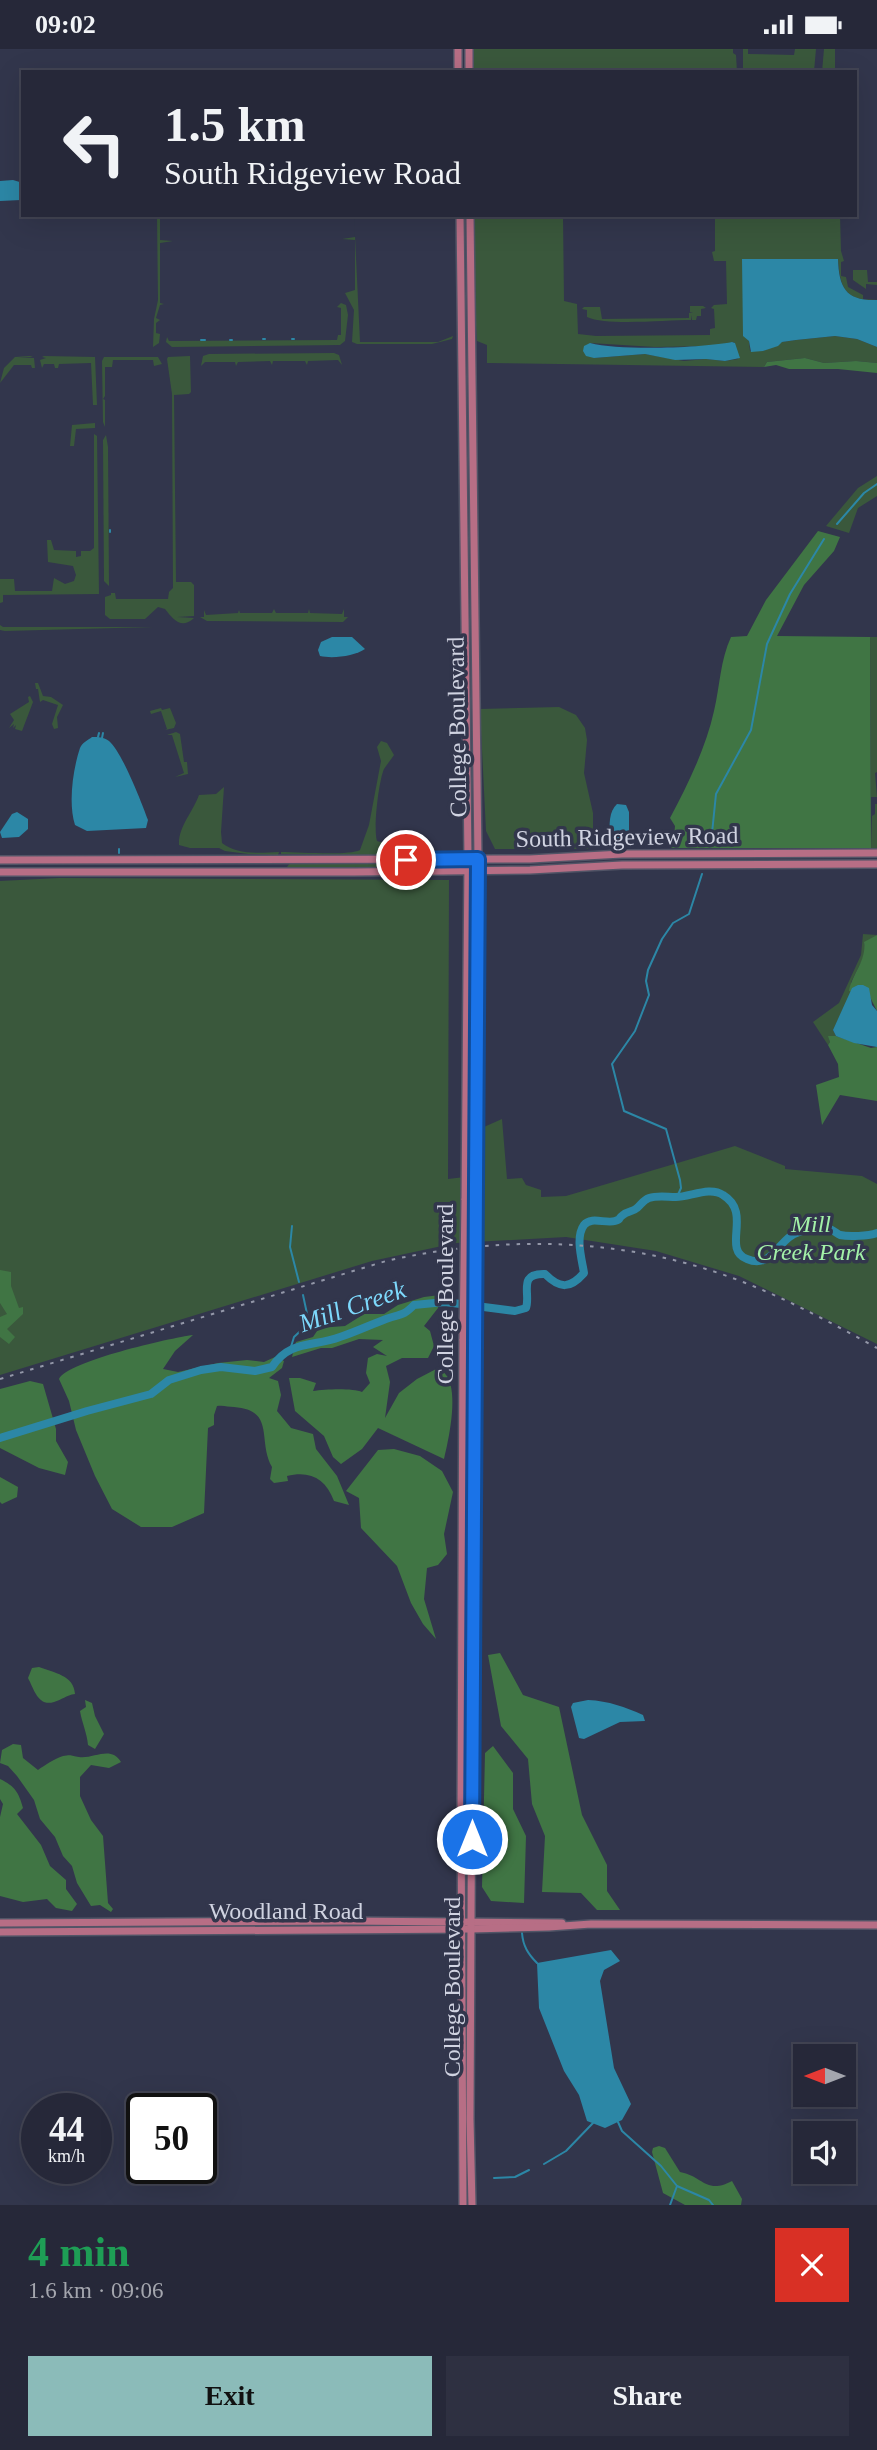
<!DOCTYPE html>
<meta charset="utf-8">
<style>
body{margin:0;font-family:"Times New Roman",serif;background:#2e3041;color:#f1f3f6;height:100vh;display:flex;flex-direction:column;font-size:26px;white-space:nowrap}
*{box-sizing:border-box;margin:0}
p{font-size:23px;color:#a4a6ae}
.icon{flex:none;width:38px;height:38px;fill:none;stroke:currentColor;stroke-width:2;stroke-linecap:round;stroke-linejoin:round}
.map{position:relative;height:2156px;overflow:hidden}
.side{display:flex;flex-direction:column;background:#262839;flex:1}
.side>*{flex:none}
.banner{position:absolute;left:21px;top:21px;width:836px;height:147px;border-radius:0px;box-shadow:0 7px 28px #0002,0 0 0 2px #424453;background:#262839;color:#f1f3f6;overflow:hidden}
.needle{width:46px;rotate:270deg}
.buttons{position:absolute;left:793px;top:1995px;display:grid;gap:14px}
.buttons a{display:grid;place-items:center;width:63px;height:63px;border-radius:0px;background:#262839;box-shadow:0 7px 28px #0002,0 0 0 2px #424453;font-size:35px}
.speed{position:absolute;left:21px;top:2044px;display:flex;gap:14px;font-size:35px;font-weight:700;text-align:center}
.speed>*{display:grid;place-content:center;width:91px;height:91px;border-radius:50%;background:#262839;box-shadow:0 7px 28px #0002,0 0 0 2px #424453;line-height:1}
.speed small{font-size:18px;font-weight:400}
.speed .limit{border:4px solid #111;border-radius:10px;background:#fff;color:#111}
.pin{position:absolute;display:grid;place-items:center;width:60px;height:60px;color:#fff;margin:-30px;border:4px solid #fff;border-radius:50%;box-shadow:0 2px 7px #0007}
.me{position:absolute;width:77px;margin:-38px;rotate:0deg;stroke-linejoin:round;filter:drop-shadow(0 0 5px #0008)}
.turn{display:flex;align-items:center;gap:24px;height:147px;padding:0 28px;font-size:32px}
.turn .icon{width:91px;height:91px;stroke-width:2.5}
.turn b{display:block;font-size:49px;line-height:60px}
.round{display:grid;place-items:center;flex:none;width:74px;height:74px;border-radius:0px;background:#2e3041}
.headline{display:flex;align-items:center;justify-content:space-between;height:119px;padding:0 28px}
h1{font-size:42px;font-weight:600;line-height:52px;color:#1e9e55}
.primary-button{display:flex;gap:14px;margin-top:auto;padding:14px 28px}
.primary-button a{flex:1;height:80px;border-radius:0px;background:#8bbbb9;color:#111;font-size:28px;font-weight:600;line-height:80px;text-align:center}
.primary-button a+a{background:#2e3041;color:#f1f3f6}
.status{display:flex;justify-content:space-between;align-items:center;height:49px;padding:0 35px;background:#262839;direction:ltr}
.status svg{height:19px;fill:currentColor}
.map>svg:first-child{display:block}
</style>
<div class="status"><b>09:02</b><svg viewBox="0 0 49 12"><path d="M0 12V9h3v3zM5 12V6h3v6zM10 12V3h3v9zM15 12V0h3v12zM26 1h20v11H26zM47 4h2v5h-2z"/></svg></div>
<div class="map">
<svg width="877" height="2156" viewBox="0 0 877 2156">
<rect width="100%" height="100%" fill="#32364c"/>
<!-- green -->
<g fill="#3a583c" fill-rule="evenodd">
<polygon points="474,0 733,0 733,4 736,6 737,23 472,23"/>
<polygon points="743,0 748,0 748,5 794,6 795,0 816,0 814,22 743,23"/>
<polygon points="824,0 835,0 835,23 822,23"/>
<polygon points="157,166 163,166 160,167 160,191 173,192 160,194 160,254 164,255 160,256 156,269 160,271 156,274 156,284 160,285 159,294 153,298 154,270 158,251"/>
<polygon points="354,166 360,293 438,293 453,287 452,290 432,295 357,295 352,293 354,261 345,244 355,241 355,191 342,190 355,188"/>
<path d="M 474,166 L 563,166 L 564,252 L 577,255 L 578,285 L 596,287 L 710,286 L 710,280 L 715,279 L 714,260 L 711,259 L 714,256 L 727,255 L 726,212 L 714,212 L 712,203 L 715,202 L 715,166 L 840,166 L 841,202 L 844,212 L 841,213 L 841,227 L 846,228 L 848,238 L 863,246 L 863,250 L 877,251 C 844,252 840,238 838,210 L 745,287 L 749,292 L 750,302 L 763,302 L 782,293 L 796,291 L 835,287 L 857,290 L 877,298 L 877,314 L 856,312 L 824,314 L 805,309 L 767,313 L 764,318 L 487,314 L 487,296 L 477,292 L 474,245 L 476,243 L 474,241 ZM 734,293 L 738,310 L 725,312 L 706,310 L 684,312 L 645,305 L 594,309 L 590,294 L 655,298 L 714,297 Z"/>
<polygon points="853,221 867,221 868,233 877,233 877,236 866,235 866,240 853,231"/>
<polygon points="341,254 346,256 348,266 345,292 340,296 172,298 166,293 167,288 169,292 337,291 338,286 341,286 341,259 337,258"/>
<path d="M 690,257 L 703,257 L 706,259 L 701,260 L 701,267 L 697,267 L 696,271 L 692,271 L 692,266 L 691,271 C 665,271 606,277 587,268 L 587,261 L 582,260 L 584,258 L 600,258 L 602,270 L 689,269 L 689,264 L 693,263 L 690,263 Z"/>
<polygon points="334,304 339,306 342,316 338,311 308,312 307,316 305,312 273,312 272,316 270,312 238,313 236,317 235,313 205,313 201,317 203,307 209,305"/>
<polygon points="30,307 33,308 18,309 34,309 35,319 32,319 31,316 14,316 0,334 4,319 15,308"/>
<polygon points="44,307 95,308 97,356 93,356 91,314 59,315 58,319 55,319 54,315 44,315 42,319 40,311 46,309 42,308"/>
<path d="M 190,307 L 191,343 L 189,345 L 174,346 L 176,533 L 191,533 L 194,536 L 194,567 L 177,568 L 194,569 C 181,581 173,570 165,560 L 158,558 L 145,570 L 110,570 L 105,566 L 105,548 L 111,546 L 111,544 L 115,544 L 116,550 L 168,550 L 169,543 L 173,539 L 172,345 L 167,310 L 168,308 Z"/>
<polygon points="104,308 158,308 162,315 154,317 153,311 113,311 112,318 105,318 105,347 103,350 105,351 105,378 103,373 102,312"/>
<polygon points="95,374 95,379 76,380 74,397 70,397 72,376"/>
<polygon points="94,385 97,387 99,545 3,546 3,553 0,554 0,530 14,530 15,542 52,542 54,529 65,535 74,532 76,526 73,517 48,513 47,491 51,491 54,501 76,502 76,508 81,507 81,502 90,502 94,499"/>
<polygon points="106,386 108,398 109,537 104,532 103,391"/>
<polygon points="877,427 877,447 858,459 849,484 826,477 858,439"/>
<polygon points="274,560 276,564 308,564 309,560 310,564 342,565 344,560 344,568 348,568 343,573 207,572 200,568 204,568 204,561 206,566 238,564 239,561 240,564 272,564"/>
<polygon points="0,576 3,578 154,578 5,582 0,581"/>
<polygon points="870,588 877,588 877,723 875,724 877,748 871,748"/>
<polygon points="35,634 38,634 43,647 51,648 63,656 57,668 58,679 54,680 52,675 58,656 43,651 40,653 38,640 36,640"/>
<polygon points="30,647 33,653 22,682 15,680 16,676 13,679 14,675 9,679 14,671 10,665 29,653 28,648"/>
<polygon points="559,658 576,666 585,679 587,691 584,724 593,764 593,797 588,800 495,800 486,782 480,660"/>
<polygon points="161,659 162,661 170,659 176,674 174,679 165,681 167,680 161,662 151,665 150,662"/>
<polygon points="176,683 180,685 184,713 187,713 188,725 175,728 184,724 172,686 167,686"/>
<path d="M 381,692 L 387,694 L 394,706 C 391,711 387,715 384,720 C 379,731 373,779 377,792 L 387,795 L 419,792 L 433,799 L 430,804 C 421,801 404,799 394,801 C 388,803 383,805 376,806 L 281,805 L 281,803 C 298,803 349,807 360,801 L 369,776 L 381,712 L 377,698 Z"/>
<path d="M 224,738 L 221,783 L 222,794 C 237,806 260,804 279,803 L 278,806 L 248,805 L 225,802 L 219,799 L 190,799 L 179,796 C 178,778 193,763 199,746 L 216,745 Z"/>
<polygon points="875,755 877,755 877,799 871,799 872,767 875,765"/>
<polygon points="290,814 410,814 410,816 396,820 289,820 287,818"/>
<polygon points="59,829 449,831 448,1130 465,1128 465,1153 478,1153 478,1151 482,1150 484,1078 502,1070 507,1130 522,1129 526,1136 541,1141 541,1148 566,1147 735,1097 785,1117 785,1120 862,1127 877,1135 877,1295 739,1227 656,1202 566,1188 456,1194 372,1212 0,1326 0,832"/>
<polygon points="863,885 877,886 864,894 866,904 851,933 851,944 833,981 836,987 829,987 830,993 828,996 813,973 839,954 861,906"/>
</g>
<!-- forest -->
<g fill="#407544">
<polygon points="805,309 824,314 856,312 877,314 877,324 838,320 789,320 776,316 764,318 767,313"/>
<path d="M 818,482 L 840,488 L 834,502 L 804,536 L 777,587 L 870,588 L 871,799 L 671,799 L 670,792 L 674,789 L 675,777 L 670,769 C 687,737 706,699 714,662 C 720,637 720,612 731,588 L 747,587 L 766,551 Z"/>
<path d="M 877,886 L 877,962 L 869,946 L 849,942 C 852,925 867,911 864,893 Z"/>
<polygon points="828,987 836,987 871,999 877,998 877,1052 840,1046 822,1076 816,1036 839,1028 838,1015 828,996 830,993"/>
<polygon points="0,1221 11,1223 11,1237 19,1259 23,1258 23,1265 7,1280 15,1288 9,1295 0,1288 0,1268 7,1265 0,1254"/>
<path d="M 440,1246 L 438,1259 L 424,1277 L 430,1282 L 434,1297 L 428,1309 L 402,1309 L 386,1317 L 390,1333 L 385,1369 L 399,1344 L 417,1330 L 440,1318 C 442,1322 448,1327 449,1331 C 457,1351 449,1389 444,1410 L 378,1379 L 362,1400 L 341,1415 L 333,1408 L 324,1387 L 295,1362 L 289,1329 L 300,1329 L 316,1334 L 313,1342 C 326,1340 353,1339 362,1343 L 370,1334 L 366,1324 L 368,1309 L 377,1305 L 387,1307 L 373,1298 L 383,1291 L 359,1290 L 332,1299 L 321,1299 L 292,1308 L 296,1293 L 313,1288 L 319,1279 L 345,1277 L 364,1265 L 384,1265 L 398,1256 L 424,1248 Z"/>
<path d="M 193,1286 L 175,1302 L 163,1320 L 178,1323 L 218,1314 L 247,1311 L 264,1313 L 275,1308 L 284,1312 L 282,1319 L 269,1329 L 278,1332 L 281,1346 L 277,1362 L 291,1379 L 313,1385 L 316,1400 L 337,1427 L 349,1456 L 334,1452 C 326,1430 310,1421 287,1427 L 288,1432 L 274,1434 L 270,1430 L 272,1418 C 257,1392 276,1361 234,1358 C 228,1358 224,1356 217,1357 L 214,1366 L 214,1376 L 208,1379 L 204,1464 L 172,1478 L 141,1478 L 112,1460 L 95,1427 L 76,1381 L 69,1352 L 59,1330 C 68,1312 170,1289 193,1286 Z"/>
<polygon points="30,1332 43,1335 56,1380 56,1392 68,1413 65,1426 39,1419 0,1399 0,1340"/>
<polygon points="394,1400 420,1407 442,1422 453,1443 444,1485 447,1505 438,1516 427,1519 424,1550 436,1590 423,1575 411,1554 397,1517 361,1479 359,1449 346,1442 378,1401"/>
<polygon points="0,1428 18,1438 17,1448 2,1455 0,1453"/>
<polygon points="500,1604 523,1646 559,1658 582,1766 607,1816 607,1842 620,1861 597,1861 581,1844 542,1843 545,1787 532,1755 528,1710 501,1677 488,1606"/>
<path d="M 39,1618 C 54,1624 74,1626 75,1645 C 66,1646 62,1651 54,1653 C 38,1658 34,1640 28,1629 L 32,1619 Z"/>
<path d="M 85,1651 L 92,1654 L 95,1667 L 104,1685 L 95,1700 L 88,1696 C 87,1684 82,1674 80,1662 L 86,1658 Z"/>
<path d="M 13,1695 L 21,1696 L 23,1709 L 38,1721 C 45,1716 54,1710 63,1707 C 72,1705 72,1707 79,1708 C 94,1710 111,1696 121,1713 L 109,1719 L 91,1716 L 80,1728 L 80,1747 L 91,1771 L 103,1787 L 108,1854 L 113,1860 L 111,1863 L 100,1856 L 91,1857 L 77,1834 L 72,1817 L 63,1807 L 55,1788 L 40,1770 L 34,1751 L 17,1727 L 8,1717 L 0,1714 L 2,1701 Z"/>
<polygon points="493,1697 513,1724 513,1760 526,1787 524,1854 491,1852 482,1838 485,1704"/>
<path d="M 0,1730 C 15,1737 19,1744 23,1759 L 17,1765 L 41,1796 L 50,1817 L 66,1831 L 66,1840 L 77,1855 L 72,1862 L 56,1859 L 47,1850 L 23,1853 L 0,1847 L 0,1768 L 3,1755 L 0,1750 Z"/>
<path d="M 659,2097 L 665,2099 L 680,2123 C 703,2127 706,2146 732,2132 L 742,2150 L 741,2156 L 685,2156 L 663,2144 L 652,2103 L 653,2099 Z"/>
</g>
<!-- water -->
<g fill="#2c87a6">
<polygon points="13,131 23,134 21,151 0,152 0,132"/>
<path d="M 742,210 L 838,210 C 839,239 846,252 877,251 L 877,298 L 857,290 L 835,287 L 796,291 L 782,293 L 778,297 L 763,302 L 751,303 L 749,292 L 743,287 Z"/>
<path d="M 732,293 L 735,294 L 740,309 L 725,312 L 706,310 L 675,311 L 645,305 L 594,309 L 586,307 L 583,302 L 584,297 L 590,294 C 620,302 701,299 732,293 Z"/>
<path d="M 332,588 L 352,588 L 365,600 C 355,607 333,610 320,607 L 318,601 L 321,593 Z"/>
<path d="M 92,688 C 98,688 104,688 109,692 C 122,703 141,752 148,771 L 146,779 L 87,782 L 75,776 C 68,754 73,720 80,699 C 82,694 88,691 92,688 Z"/>
<path d="M 617,755 L 626,756 L 629,763 L 629,783 L 623,789 L 614,790 L 610,786 C 609,776 609,762 617,755 Z"/>
<polygon points="17,763 28,770 28,780 19,788 2,789 0,783 12,765"/>
<polygon points="858,936 863,936 869,939 872,956 877,962 877,998 854,994 836,987 833,981 852,939"/>
<path d="M 588,1651 C 609,1652 625,1658 643,1666 L 645,1672 L 620,1673 L 584,1690 L 579,1689 L 571,1658 L 573,1654 Z"/>
<polygon points="611,1901 620,1912 604,1921 600,1932 614,2019 631,2055 622,2071 605,2079 587,2072 579,2046 564,2022 539,1959 537,1914"/>
</g>
<g fill="none" stroke-linecap="round" stroke-linejoin="round">
<!-- stream -->
<g stroke="#2c87a6" stroke-width="2">
<polyline points="263,290 265,290"/>
<polyline points="292,290 294,290"/>
<polyline points="201,291 205,291"/>
<polyline points="230,291 232,291"/>
<polyline points="837,475 864,444 877,435"/>
<polyline points="110,481 110,483"/>
<polyline points="98,688 99,684"/>
<polyline points="102,689 103,684"/>
<polyline points="711,794 716,745 751,681 767,595 790,545 824,490"/>
<polyline points="119,800 119,804"/>
<polyline points="677,1148 681,1139 680,1131 666,1080 624,1062 612,1015 635,982 649,946 646,932 648,921 662,890 673,874 689,865 702,825"/>
<polyline points="292,1177 290,1198 299,1233"/>
<polyline points="290,1301 294,1288 309,1274 303,1246"/>
<path d="M 522,1884 C 523,1897 528,1905 537,1914"/>
<polyline points="618,2073 622,2082 661,2117 677,2137 709,2151 713,2156"/>
<polyline points="544,2115 566,2102 593,2074"/>
<polyline points="494,2129 515,2128 529,2121"/>
<polyline points="670,2156 677,2137"/>
</g>
<!-- river -->
<path stroke="#2c87a6" stroke-width="8" d="M 0,1389 L 87,1362 L 151,1345 L 169,1331 L 201,1321 L 221,1318 L 255,1322 L 272,1318 C 290,1291 313,1298 340,1288 C 355,1283 370,1276 386,1270 C 401,1264 401,1269 414,1256 L 445,1253 L 515,1262 L 526,1259 C 531,1245 517,1224 545,1225 C 560,1240 570,1240 584,1224 C 582,1211 575,1188 584,1176 C 591,1167 606,1175 615,1172 C 622,1170 617,1170 623,1166 C 627,1162 633,1163 637,1159 C 641,1156 643,1151 649,1149 C 658,1146 667,1148 676,1148 C 690,1148 710,1137 723,1146 C 753,1164 721,1200 747,1210 C 773,1221 779,1188 799,1183 C 806,1181 820,1178 826,1179 C 831,1179 836,1184 840,1186 C 849,1188 868,1187 877,1184"/>
<defs>
<g id="major">
<polyline points="458,0 458,23"/>
<polyline points="469,0 469,23"/>
<polyline points="460,166 468,810 465,1151"/>
<polyline points="470,166 478,810 475,1151"/>
<polyline points="0,811 530,810 622,805 877,804"/>
<polyline points="0,823 355,823 530,821 622,816 877,815"/>
<polyline points="0,1874 350,1872 562,1874"/>
<polyline points="0,1883 471,1880 549,1878 591,1875 877,1876"/>
<polyline points="463,2156 461,1760 463,1290"/>
<polyline points="472,2156 470,2070 474,1290"/>
</g>
</defs>
<!-- major casing -->
<use href="#major" stroke="#515466" stroke-width="10"/>
<!-- major -->
<use href="#major" stroke="#b76e85" stroke-width="7"/>
<!-- rail -->
<path stroke="#9397a8" stroke-width="2" stroke-dasharray="3.5 7" stroke-linecap="butt" d="M 0,1330 L 386,1212 C 507,1185 632,1188 748,1235 C 793,1253 835,1276 877,1299"/>
<defs>
<g id="major-bridge">
<polyline points="463,1290 465,1151"/>
<polyline points="474,1290 475,1151"/>
</g>
</defs>
<!-- major-bridge casing -->
<use href="#major-bridge" stroke="#515466" stroke-width="10" stroke-linecap="butt"/>
<!-- major-bridge -->
<use href="#major-bridge" stroke="#b76e85" stroke-width="7"/>
</g>
<g fill="none" stroke-linecap="round" stroke-linejoin="round">
<defs>
<polyline id="route" points="406,811 478,810 472,1790"/>
</defs>
<!-- route casing -->
<use href="#route" stroke="#114b97" stroke-width="18"/>
<!-- route -->
<use href="#route" stroke="#1a73e8" stroke-width="12"/>
</g>
<g text-anchor="middle" stroke-width="7" stroke-linejoin="round" paint-order="stroke">
<!-- street labels -->
<g font-size="24" fill="#d0d3e1" stroke="#32364c">
<text transform="translate(457 678) rotate(-91)" y="8">College Boulevard</text>
<text transform="translate(627 788) rotate(-1)" y="8">South Ridgeview Road</text>
<text transform="translate(445 1245) rotate(-90)" y="8">College Boulevard</text>
<text x="286" y="1870">Woodland Road</text>
<text transform="translate(452 1938) rotate(-90)" y="8">College Boulevard</text>
</g>
<!-- park labels -->
<g font-size="24" font-style="italic" fill="#a3f1a8" stroke="#32364c">
<text x="811" y="1183">Mill<tspan x="811" dy="28">Creek Park</tspan></text>
</g>
<!-- water labels -->
<g font-size="26" font-style="italic" fill="#7dd9fc" stroke="#32364c">
<text transform="translate(352 1257) rotate(-19)" y="9">Mill Creek</text>
</g>
</g>
</svg>
<div class="buttons">
<a><svg class="needle" viewBox="-14 -14 28 28"><path d="M0-13l5 13h-10z" fill="#e53935"/><path d="M0 13l5-13h-10z" fill="#a4a6ae"/></svg></a>
<a><svg class="icon" aria-label="sound" viewBox="0 0 24 24"><path d="M4 9h4l5-4v14l-5-4H4zM17 9q2 3 0 6"/></svg></a>
</div>
<div class="speed"><div>44<small>km/h</small></div><div class="limit">50</div></div>
<div class="pin" style="left:406px;top:811px;background:#d93025"><svg class="icon" aria-label="arrive" viewBox="0 0 24 24"><path d="M6 21V4h12l-3 4 3 4H6"/></svg></div>
<svg class="me" style="left:472px;top:1790px" viewBox="-20 -20 40 40"><circle r="17" fill="#1a73e8" stroke="#fff" stroke-width="3"/><path d="M0-11L8 9 0 5-8 9z" fill="#fff"/></svg>
<div class="banner">
<div class="turn"><svg class="icon" aria-label="left" viewBox="0 0 24 24"><path d="M17 20v-9H6M10 6l-5 5 5 5"/></svg><div><b>1.5 km</b>South Ridgeview Road</div></div>
</div>
</div>
<section class="side">
<div class="headline"><div><h1>4 min</h1><p>1.6 km · 09:06</p></div><a class="round" style="background:#d93025;color:#fff"><svg class="icon" aria-label="close" viewBox="0 0 24 24"><path d="M6 6l12 12M18 6L6 18"/></svg></a></div>
<div class="primary-button"><a>Exit</a><a>Share</a></div>
</section>
